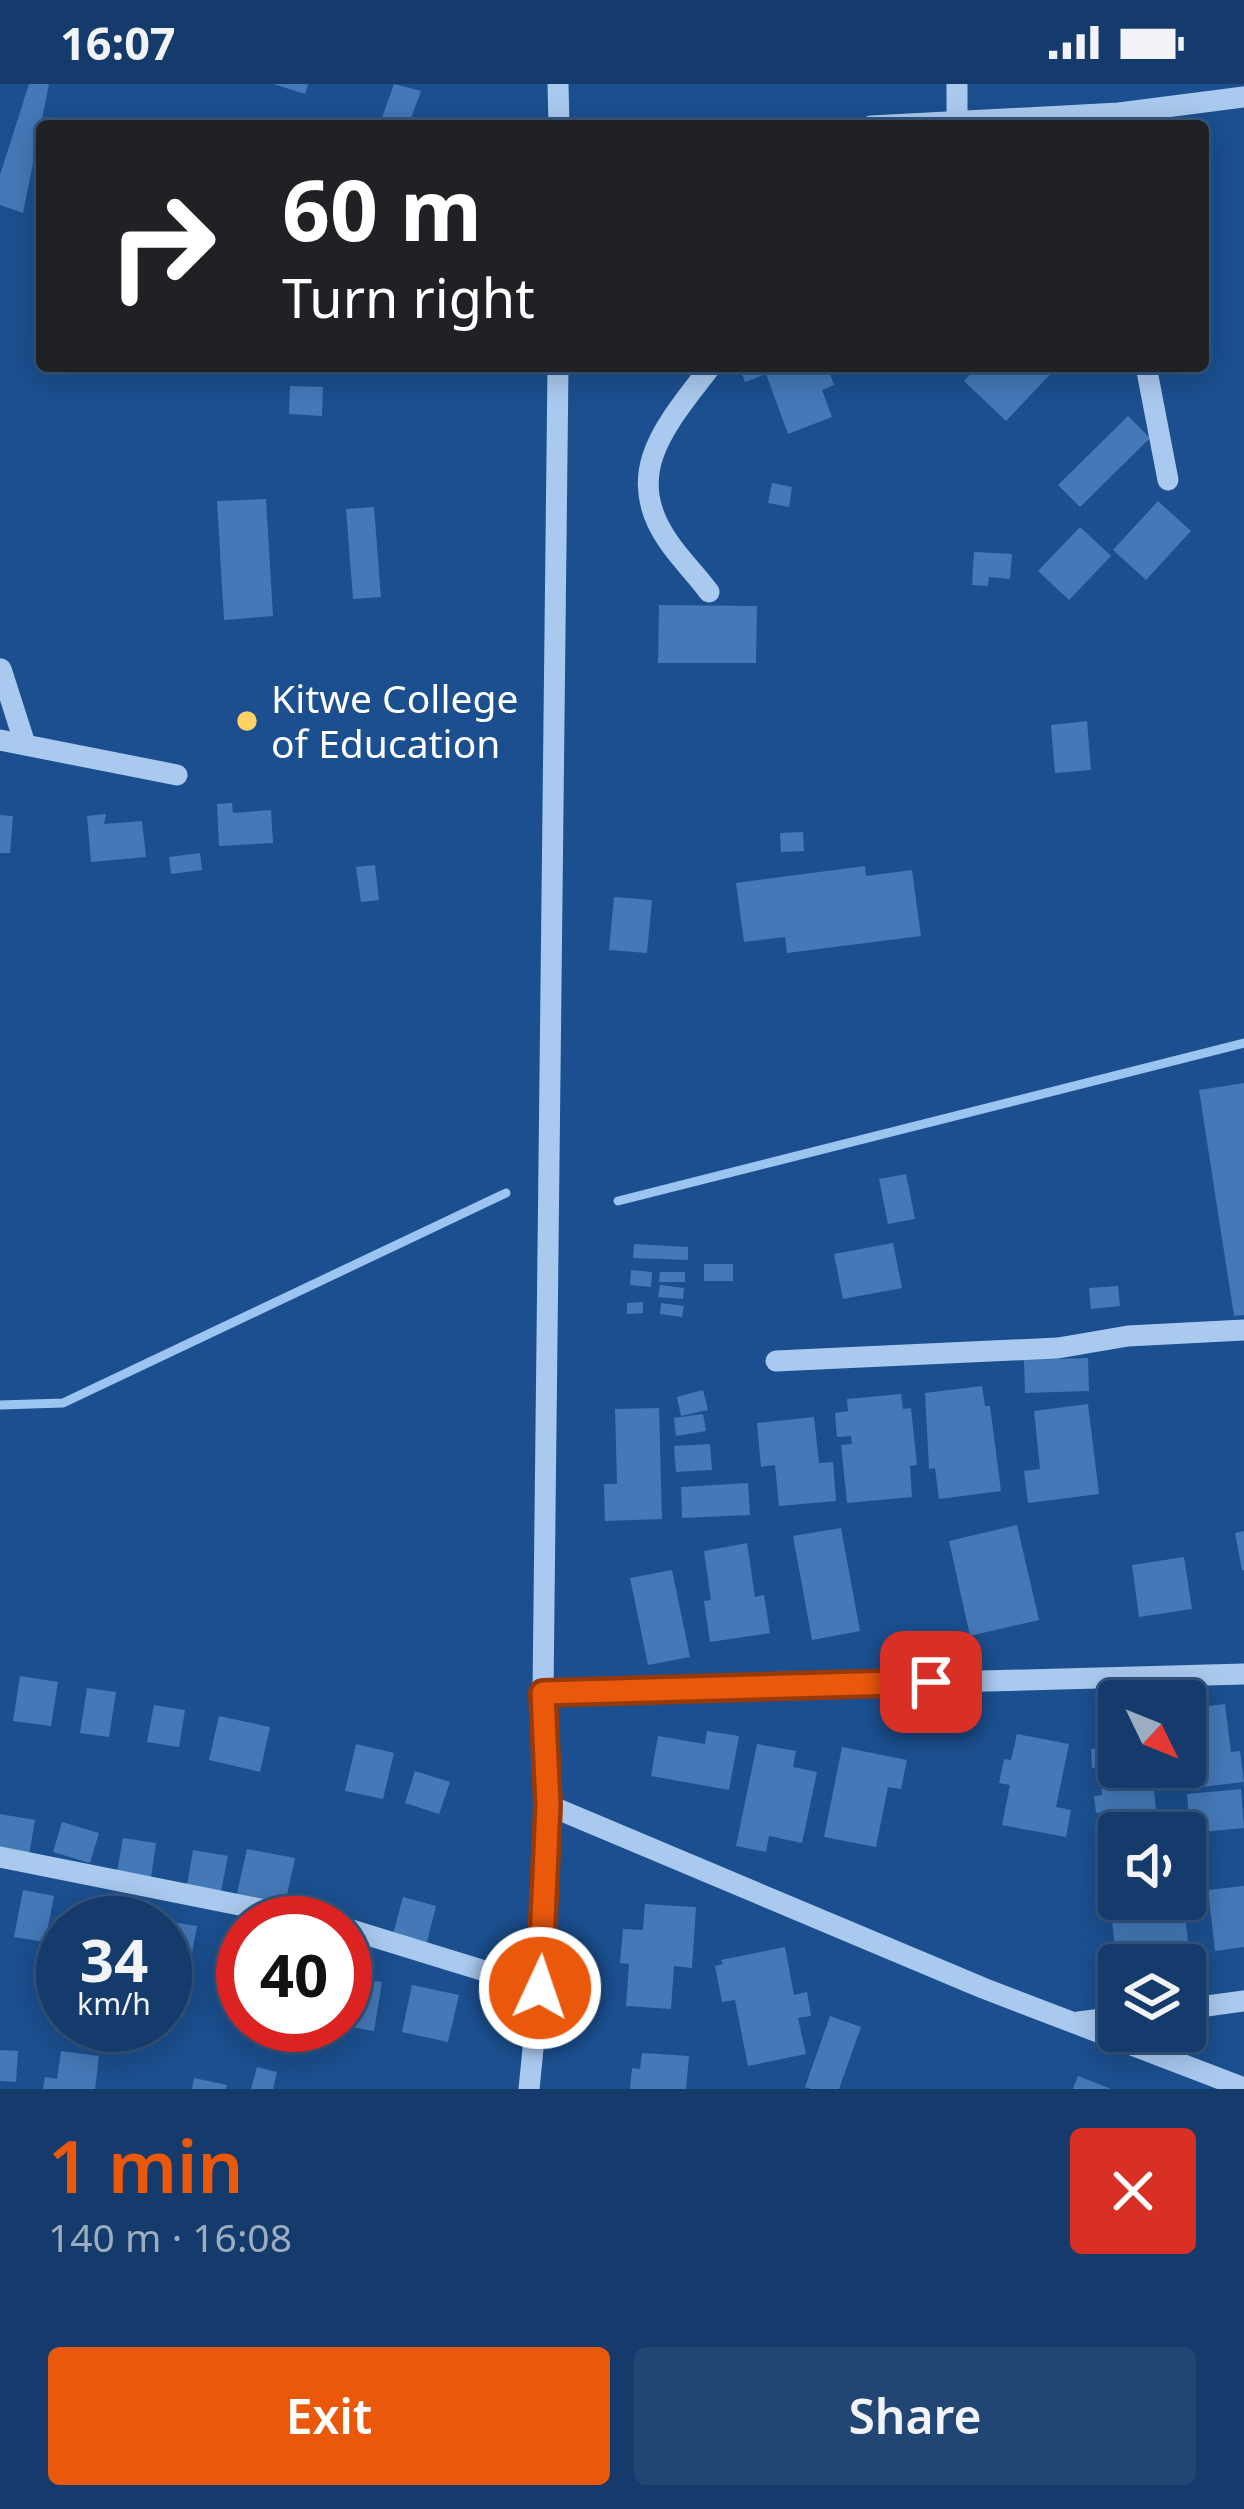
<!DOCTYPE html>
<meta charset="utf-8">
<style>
body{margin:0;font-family:"Noto Sans",sans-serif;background:#214673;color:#f1f3f6;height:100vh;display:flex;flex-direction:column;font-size:45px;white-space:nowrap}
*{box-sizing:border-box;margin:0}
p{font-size:39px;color:#9dadc1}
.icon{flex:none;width:66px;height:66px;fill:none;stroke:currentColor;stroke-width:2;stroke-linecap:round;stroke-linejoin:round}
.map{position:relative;height:2005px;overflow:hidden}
.drawer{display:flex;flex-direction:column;background:#143b6b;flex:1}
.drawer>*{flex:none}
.guide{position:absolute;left:36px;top:36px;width:1173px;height:252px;border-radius:12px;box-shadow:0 6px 30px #0003,0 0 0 3px #33557e;background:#202124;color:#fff;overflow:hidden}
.needle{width:78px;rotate:133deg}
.fabs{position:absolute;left:1098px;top:1596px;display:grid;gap:24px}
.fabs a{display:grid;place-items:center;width:108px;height:108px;border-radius:12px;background:#143b6b;box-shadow:0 6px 30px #0003,0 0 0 3px #33557e;font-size:60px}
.speed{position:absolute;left:36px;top:1812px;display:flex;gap:24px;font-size:60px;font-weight:700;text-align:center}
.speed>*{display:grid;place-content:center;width:156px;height:156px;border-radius:50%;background:#143b6b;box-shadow:0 6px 30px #0003,0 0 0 3px #33557e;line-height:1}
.speed small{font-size:30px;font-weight:400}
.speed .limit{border:18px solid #d22;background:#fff;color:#111}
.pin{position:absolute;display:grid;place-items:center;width:102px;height:102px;color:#fff;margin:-51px;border-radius:24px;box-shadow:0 6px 18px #0006}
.me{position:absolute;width:132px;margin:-66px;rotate:3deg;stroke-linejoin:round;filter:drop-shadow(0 0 9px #0008)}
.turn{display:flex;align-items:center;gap:42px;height:252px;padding:0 48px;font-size:54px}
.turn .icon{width:156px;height:156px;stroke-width:2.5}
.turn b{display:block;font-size:84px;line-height:102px}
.round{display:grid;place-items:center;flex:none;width:126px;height:126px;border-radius:12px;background:#214673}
.headline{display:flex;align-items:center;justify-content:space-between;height:204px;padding:0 48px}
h1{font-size:72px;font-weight:600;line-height:90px;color:#ea580c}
.button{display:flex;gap:24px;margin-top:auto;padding:24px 48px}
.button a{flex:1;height:138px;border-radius:12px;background:#ea580c;color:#fff;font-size:48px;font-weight:600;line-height:138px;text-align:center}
.button a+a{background:#214673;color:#f1f3f6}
.status{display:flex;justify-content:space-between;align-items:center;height:84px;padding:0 60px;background:#143b6b;direction:ltr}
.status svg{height:33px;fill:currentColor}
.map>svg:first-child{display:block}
</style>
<div class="status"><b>16:07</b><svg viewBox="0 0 49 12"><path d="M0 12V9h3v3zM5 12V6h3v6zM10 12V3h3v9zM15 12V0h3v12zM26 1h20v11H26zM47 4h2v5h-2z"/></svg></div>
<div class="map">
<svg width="1244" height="2005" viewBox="0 0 1244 2005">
<rect width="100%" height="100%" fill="#1b4f8f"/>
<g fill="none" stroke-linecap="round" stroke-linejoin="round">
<!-- stream -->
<g stroke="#9cc4f0" stroke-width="9">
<polyline points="618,1117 1244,959"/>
<polyline points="0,1321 63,1319 506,1109"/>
</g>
</g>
<!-- building -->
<g fill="#4478b7">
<polygon points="29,0 49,0 23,129 0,121 0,91"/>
<polygon points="273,0 308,0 305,10"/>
<polygon points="394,0 421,7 408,42 379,42"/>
<polygon points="739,282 810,282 813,291 828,285 834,301 822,306 832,333 788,350 766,290 745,298"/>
<polygon points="978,282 1058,282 1006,337 964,297"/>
<polygon points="290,302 323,303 322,332 289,330"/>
<polygon points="1128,332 1150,354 1080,423 1058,401"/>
<polygon points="772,399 792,403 789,423 768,419"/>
<polygon points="266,415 273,532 224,536 217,417"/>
<polygon points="1158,417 1191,447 1146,496 1113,466"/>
<polygon points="374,423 381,513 353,515 346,425"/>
<polygon points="1080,443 1111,472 1069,516 1038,487"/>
<polygon points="974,468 1012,470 1010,495 989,493 988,502 972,501"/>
<polygon points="659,521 757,522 756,579 658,579"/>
<polygon points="1087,637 1091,686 1055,689 1051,641"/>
<polygon points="232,719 233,729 271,726 273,759 219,762 217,720"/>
<polygon points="106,730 104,740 142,737 146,773 91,778 87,732"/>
<polygon points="0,731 13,732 10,769 0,769"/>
<polygon points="803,748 804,767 781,768 780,749"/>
<polygon points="200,769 202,786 171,790 169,773"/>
<polygon points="375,781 379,816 361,818 356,783"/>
<polygon points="865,782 866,792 912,786 921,852 787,869 785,853 744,858 736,799"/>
<polygon points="614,813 652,816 647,869 609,866"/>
<polygon points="1244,999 1244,1231 1234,1232 1199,1006"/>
<polygon points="906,1090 915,1135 888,1140 879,1095"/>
<polygon points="893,1159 902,1204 843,1215 834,1170"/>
<polygon points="634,1160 688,1163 688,1176 633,1174"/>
<rect x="704" y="1180" width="29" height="17"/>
<polygon points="631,1186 652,1188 651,1203 630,1201"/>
<polygon points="660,1188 685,1188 685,1198 659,1198"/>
<polygon points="660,1201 684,1204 683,1215 658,1213"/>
<polygon points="1118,1202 1120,1222 1091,1225 1089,1204"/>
<polygon points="643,1218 643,1229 627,1230 627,1219"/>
<polygon points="661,1219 684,1222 682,1233 660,1230"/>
<polygon points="1088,1274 1089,1307 1025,1309 1024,1276"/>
<polygon points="982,1302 985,1322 990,1322 1001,1407 939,1415 935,1384 929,1385 925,1309"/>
<polygon points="703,1306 708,1326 681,1332 677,1313"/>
<polygon points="901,1310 903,1325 911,1324 917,1381 910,1382 912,1413 847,1419 841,1361 852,1360 851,1352 837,1353 835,1329 848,1327 847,1315"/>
<polygon points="1088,1320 1099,1410 1028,1419 1024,1387 1040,1385 1034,1327"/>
<polygon points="659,1324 662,1435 605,1437 604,1400 617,1400 615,1325"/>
<polygon points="703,1330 706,1347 676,1352 674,1334"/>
<polygon points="814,1333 819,1379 833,1378 836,1417 779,1422 775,1381 761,1383 757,1339"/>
<polygon points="710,1360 712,1386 676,1388 674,1362"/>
<polygon points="748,1399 750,1431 682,1434 681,1403"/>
<polygon points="1017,1441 1039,1536 970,1552 949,1457"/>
<polygon points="841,1444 860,1547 812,1556 793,1452"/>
<polygon points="1244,1447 1244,1486 1242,1486 1235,1449"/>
<polygon points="747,1459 755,1513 764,1511 770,1549 710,1558 704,1517 711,1516 704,1467"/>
<polygon points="1184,1473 1192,1525 1139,1533 1132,1481"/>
<polygon points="672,1486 690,1573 648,1581 630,1494"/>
<polygon points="20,1592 58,1598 51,1642 13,1637"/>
<polygon points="87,1604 116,1608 109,1653 80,1649"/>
<polygon points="1225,1620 1231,1668 1240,1667 1244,1698 1183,1705 1182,1690 1189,1689 1185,1625"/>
<polygon points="154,1621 185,1626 179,1663 147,1658"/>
<polygon points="1119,1627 1119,1683 1152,1683 1158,1748 1119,1749 1107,1753 1105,1728 1096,1729 1094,1712 1102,1711 1100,1683 1092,1684 1091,1665 1098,1664 1095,1630"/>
<polygon points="219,1632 270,1643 260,1688 209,1676"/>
<polygon points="707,1647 739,1652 729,1706 651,1692 658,1652 705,1660"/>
<polygon points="1017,1650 1069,1660 1056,1723 1071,1726 1066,1753 1002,1741 1010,1701 999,1699 1004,1675 1011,1676"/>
<polygon points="356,1660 394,1669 383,1715 345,1707"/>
<polygon points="757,1660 796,1667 793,1683 817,1688 802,1759 769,1752 766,1768 736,1762"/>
<polygon points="842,1663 907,1676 901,1705 888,1703 876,1763 824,1753"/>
<polygon points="415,1687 450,1698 439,1730 405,1719"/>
<polygon points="1241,1705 1244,1744 1190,1749 1187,1710"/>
<polygon points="0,1730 35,1736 29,1771 0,1766"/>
<polygon points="62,1738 99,1749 90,1779 53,1768"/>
<polygon points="123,1754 156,1759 151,1793 117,1788"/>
<polygon points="247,1765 295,1774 284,1825 236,1814"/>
<polygon points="193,1766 228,1772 221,1807 187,1801"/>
<polygon points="1119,1784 1119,1815 1164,1815 1165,1824 1184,1822 1189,1866 1116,1874 1112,1836 1124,1835 1123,1819 1103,1821 1102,1806 1115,1805 1114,1785"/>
<polygon points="1244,1802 1244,1863 1215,1867 1208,1806"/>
<polygon points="23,1806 54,1812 45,1858 14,1853"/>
<polygon points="403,1813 436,1822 427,1858 393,1850"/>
<polygon points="89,1818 121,1824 119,1839 85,1839"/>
<polygon points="645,1820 696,1823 692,1884 674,1882 671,1925 626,1922 629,1880 620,1879 623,1845 643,1846"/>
<polygon points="165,1837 197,1842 189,1886 165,1882"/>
<polygon points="785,1863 794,1911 807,1908 811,1932 798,1934 806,1970 748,1982 735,1916 722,1918 715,1882 723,1880 721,1876"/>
<polygon points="228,1868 243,1870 243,1900 224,1897"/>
<polygon points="345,1892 382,1898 374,1947 345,1942"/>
<polygon points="412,1901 459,1911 448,1958 402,1948"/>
<polygon points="830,1932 861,1943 839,2005 811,2005 805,2003"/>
<polygon points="0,1966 18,1967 16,1998 0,1997"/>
<polygon points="61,1967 99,1972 95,2005 43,2005 45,1993 57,1995"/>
<polygon points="642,1969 689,1972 686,2005 630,2005 632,1984 640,1985"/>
<polygon points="257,1983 277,1988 273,2005 251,2005"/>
<polygon points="1078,1992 1111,2005 1073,2005"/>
<polygon points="194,1994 227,2001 226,2005 192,2005"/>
</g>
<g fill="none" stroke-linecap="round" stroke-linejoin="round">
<!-- minor -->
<g stroke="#a9c9ee" stroke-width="21">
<polyline points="558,0 559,42"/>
<polyline points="957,35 957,0"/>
<polyline points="871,42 1119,29 1244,13"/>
<polyline points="1146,282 1168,396"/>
<path d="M 709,508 C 696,490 680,475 668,457 C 620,387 669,338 711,282"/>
<polyline points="1,585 25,660"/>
<polyline points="0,656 177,691"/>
<polyline points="776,1277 1058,1264 1128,1252 1244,1246"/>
<polyline points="543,1609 1244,1590"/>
<polyline points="548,1721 983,1904 1244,2004"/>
<polyline points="0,1773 330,1839"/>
<polyline points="345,1844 540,1904"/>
<polyline points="1185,1925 1244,1917"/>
<polyline points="1078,1938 1119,1933"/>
<path d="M 529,2005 C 543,1873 548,1742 543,1609 L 558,282"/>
</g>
</g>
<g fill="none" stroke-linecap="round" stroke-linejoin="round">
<defs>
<polyline id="route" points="540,1904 548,1721 543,1609 931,1598"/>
</defs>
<!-- route casing -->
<use href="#route" stroke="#983908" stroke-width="30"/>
<!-- route -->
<use href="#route" stroke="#ea580c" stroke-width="21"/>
</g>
<!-- markers -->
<circle fill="#ffd166" stroke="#1b4f8f" stroke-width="4.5" cx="247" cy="637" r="12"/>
<g text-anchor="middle" stroke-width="12" stroke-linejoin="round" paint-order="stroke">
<!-- poi labels -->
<g font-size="39" fill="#fff" stroke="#1b4f8f" text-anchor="start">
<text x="271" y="629">Kitwe College<tspan x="271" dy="45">of Education</tspan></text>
</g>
</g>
</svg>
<div class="fabs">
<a><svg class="needle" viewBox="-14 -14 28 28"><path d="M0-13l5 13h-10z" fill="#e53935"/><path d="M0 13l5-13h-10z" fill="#9dadc1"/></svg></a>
<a><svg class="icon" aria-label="sound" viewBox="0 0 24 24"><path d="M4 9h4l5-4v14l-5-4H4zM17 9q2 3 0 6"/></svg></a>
<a><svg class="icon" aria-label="layers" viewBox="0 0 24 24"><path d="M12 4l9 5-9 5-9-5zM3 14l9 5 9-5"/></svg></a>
</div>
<div class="speed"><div>34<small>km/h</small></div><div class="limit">40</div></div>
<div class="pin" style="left:931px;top:1598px;background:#d93025"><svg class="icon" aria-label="arrive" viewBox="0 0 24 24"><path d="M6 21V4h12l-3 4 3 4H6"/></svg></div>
<svg class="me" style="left:540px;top:1904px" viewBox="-20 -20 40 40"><circle r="17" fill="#ea580c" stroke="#fff" stroke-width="3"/><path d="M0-11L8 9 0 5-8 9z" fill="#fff"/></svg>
<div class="guide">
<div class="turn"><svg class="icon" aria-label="right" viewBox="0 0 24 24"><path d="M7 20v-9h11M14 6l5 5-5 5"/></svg><div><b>60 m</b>Turn right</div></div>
</div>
</div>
<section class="drawer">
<div class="headline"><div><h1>1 min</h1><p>140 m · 16:08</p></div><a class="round" style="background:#d93025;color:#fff"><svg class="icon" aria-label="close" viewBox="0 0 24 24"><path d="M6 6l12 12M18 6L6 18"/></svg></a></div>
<div class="button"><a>Exit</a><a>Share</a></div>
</section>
